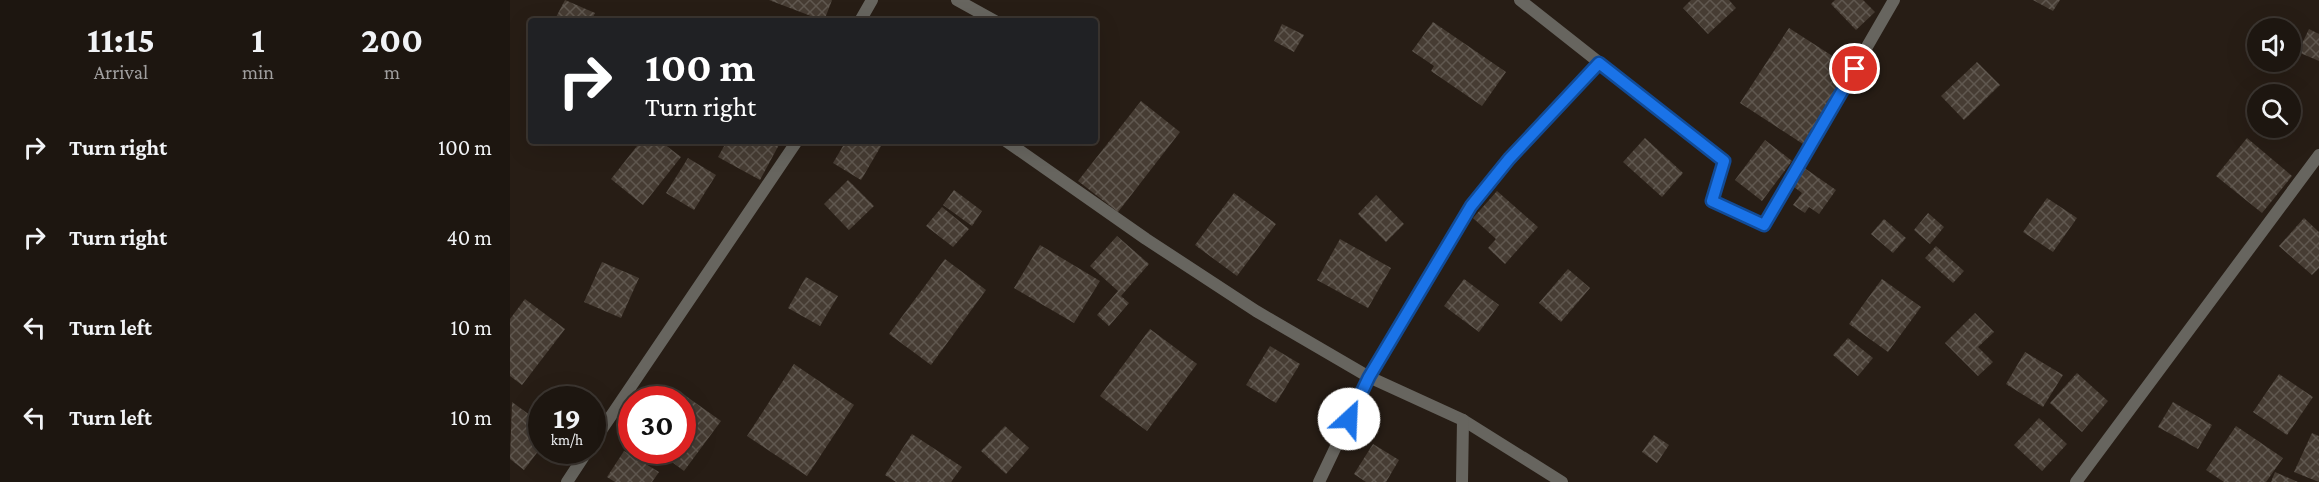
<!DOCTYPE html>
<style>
body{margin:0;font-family:"Crimson Pro",serif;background:#251f19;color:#f1f3f6;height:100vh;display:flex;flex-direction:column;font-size:22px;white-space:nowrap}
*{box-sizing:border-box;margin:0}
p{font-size:20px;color:#a09f9f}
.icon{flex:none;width:33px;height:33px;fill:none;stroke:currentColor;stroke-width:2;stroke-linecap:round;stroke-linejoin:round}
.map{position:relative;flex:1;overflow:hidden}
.panel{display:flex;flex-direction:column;background:#1d1610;width:510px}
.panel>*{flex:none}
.banner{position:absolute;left:18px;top:18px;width:570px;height:126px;border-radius:6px;box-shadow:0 6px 24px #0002,0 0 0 2px #3b3530;background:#202124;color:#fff;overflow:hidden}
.tools{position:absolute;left:1737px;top:18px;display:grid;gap:12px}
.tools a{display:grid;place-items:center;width:54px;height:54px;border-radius:50%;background:#1d1610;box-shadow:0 6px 24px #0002,0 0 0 2px #3b3530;font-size:30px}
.speed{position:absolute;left:18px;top:386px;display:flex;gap:12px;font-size:30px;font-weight:700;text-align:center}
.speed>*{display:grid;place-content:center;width:78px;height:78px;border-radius:50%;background:#1d1610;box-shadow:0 6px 24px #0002,0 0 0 2px #3b3530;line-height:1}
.speed small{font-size:15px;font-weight:400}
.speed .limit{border:9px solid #d22;background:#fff;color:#111}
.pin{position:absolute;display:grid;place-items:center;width:51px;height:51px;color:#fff;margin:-26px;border:3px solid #fff;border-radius:50%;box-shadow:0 2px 6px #0007}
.me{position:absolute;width:66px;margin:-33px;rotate:25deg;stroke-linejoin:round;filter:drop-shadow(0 0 4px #0008)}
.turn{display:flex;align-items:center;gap:21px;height:126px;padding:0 18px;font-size:27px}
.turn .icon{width:78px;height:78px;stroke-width:2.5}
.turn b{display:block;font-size:42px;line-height:51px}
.eta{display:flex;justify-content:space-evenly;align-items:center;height:102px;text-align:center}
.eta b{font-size:36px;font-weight:700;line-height:42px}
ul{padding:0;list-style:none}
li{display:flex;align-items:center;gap:18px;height:90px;padding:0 18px}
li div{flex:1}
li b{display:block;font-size:22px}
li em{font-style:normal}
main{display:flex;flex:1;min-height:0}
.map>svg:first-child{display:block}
</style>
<main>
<section class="panel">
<div class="eta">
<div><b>11:15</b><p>Arrival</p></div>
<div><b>1</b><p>min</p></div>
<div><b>200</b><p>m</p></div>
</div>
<ul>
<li><svg class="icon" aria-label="right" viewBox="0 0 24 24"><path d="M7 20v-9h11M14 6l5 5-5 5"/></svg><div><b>Turn right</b></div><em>100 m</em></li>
<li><svg class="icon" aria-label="right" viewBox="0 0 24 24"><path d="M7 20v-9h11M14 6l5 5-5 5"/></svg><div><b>Turn right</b></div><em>40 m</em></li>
<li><svg class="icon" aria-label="left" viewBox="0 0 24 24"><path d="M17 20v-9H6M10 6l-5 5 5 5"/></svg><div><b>Turn left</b></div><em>10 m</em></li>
<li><svg class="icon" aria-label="left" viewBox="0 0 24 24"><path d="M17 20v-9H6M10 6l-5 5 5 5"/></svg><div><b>Turn left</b></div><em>10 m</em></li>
</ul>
</section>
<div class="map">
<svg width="1809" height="482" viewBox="0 0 1809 482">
<defs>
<pattern id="building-cross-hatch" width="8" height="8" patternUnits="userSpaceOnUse" patternTransform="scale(1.5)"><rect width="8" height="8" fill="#463c33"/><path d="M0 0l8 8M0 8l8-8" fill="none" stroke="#605850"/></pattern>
</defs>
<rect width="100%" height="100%" fill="#271d15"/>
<!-- building -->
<g fill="url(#building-cross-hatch)">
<polygon points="55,0 85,13 81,21 44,21"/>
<polygon points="259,0 322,0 314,21"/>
<polygon points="1181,0 1219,0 1226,8 1198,34 1173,8"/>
<polygon points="1325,0 1353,0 1365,12 1346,30 1321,4"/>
<polygon points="1523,0 1550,0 1543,11"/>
<polygon points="923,22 996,72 972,106 921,71 924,66 902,51"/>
<polygon points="772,24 794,35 784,52 764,41"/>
<polygon points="1279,28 1341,68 1293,144 1230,103"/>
<polygon points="1799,29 1809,34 1809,61 1788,52"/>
<polygon points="1467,62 1490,85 1454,120 1431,96"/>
<polygon points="1758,83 1772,94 1748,94"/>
<polygon points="631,101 670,132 608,212 568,181"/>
<polygon points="1135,138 1173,173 1152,197 1113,162"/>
<polygon points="1737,138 1782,176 1752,213 1706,176"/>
<polygon points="1255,140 1282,161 1252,201 1225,180"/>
<polygon points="131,141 150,141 171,157 133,205 101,179"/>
<polygon points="217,141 271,141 250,180 208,157"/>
<polygon points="336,141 374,141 351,180 323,163"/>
<polygon points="178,158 206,175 184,210 156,193"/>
<polygon points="1293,167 1326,190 1309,214 1299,207 1295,213 1283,205 1292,193 1280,184"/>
<polygon points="338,180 364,206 339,230 314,204"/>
<polygon points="444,190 472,211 462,226 433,205"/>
<polygon points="987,191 1028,227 995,264 978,248 986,239 963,218"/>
<polygon points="724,193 766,224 727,276 685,245"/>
<polygon points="866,195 894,224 876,242 848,214"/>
<polygon points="1537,198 1567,218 1543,252 1513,232"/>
<polygon points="432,207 459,229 443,247 416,226"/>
<polygon points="1418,213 1434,227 1420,244 1404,230"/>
<polygon points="1794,218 1809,232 1809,268 1802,275 1769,246"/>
<polygon points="1374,219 1396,238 1383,253 1361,234"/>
<polygon points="607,236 639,264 611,296 619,303 599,326 587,315 608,291 580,266"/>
<polygon points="830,239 881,268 858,308 807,280"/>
<polygon points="530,245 590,281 564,323 504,288"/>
<polygon points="1426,246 1454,271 1443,283 1415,258"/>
<polygon points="435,259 476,290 421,365 379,334"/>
<polygon points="92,262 129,278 111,318 74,302"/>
<polygon points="1058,269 1080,288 1051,322 1029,303"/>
<polygon points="296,277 328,296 310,326 278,308"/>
<polygon points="954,279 989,305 969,332 934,306"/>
<polygon points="1372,279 1411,307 1378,352 1339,324"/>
<polygon points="15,299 55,329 12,385 0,376 0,319"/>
<polygon points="1465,313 1484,332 1468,347 1483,362 1468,376 1435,343"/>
<polygon points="640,329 687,364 637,431 590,396"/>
<polygon points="1338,338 1363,358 1348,376 1323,355"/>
<polygon points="760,346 790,364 766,403 736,385"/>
<polygon points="1515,352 1553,375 1533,407 1496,384"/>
<polygon points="284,364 344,405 297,476 237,436"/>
<polygon points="1567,373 1598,401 1572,432 1540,403"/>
<polygon points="1769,374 1803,397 1777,435 1743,412"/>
<polygon points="166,389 211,421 174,471 146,450 172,450 172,399 159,399"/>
<polygon points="2,402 32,424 32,446 14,470 0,459"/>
<polygon points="1663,402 1702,425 1688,449 1648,427"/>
<polygon points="1529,418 1557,444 1532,471 1504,445"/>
<polygon points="495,426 519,448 496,474 471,451"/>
<polygon points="1726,426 1773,458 1756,482 1714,482 1696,470"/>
<polygon points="1802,433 1809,436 1809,482 1784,472"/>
<polygon points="402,434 452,467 441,482 386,482 375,475"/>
<polygon points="1144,435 1159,445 1147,463 1132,452"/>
<polygon points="863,444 889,460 876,482 856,482 844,474"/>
<polygon points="114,451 149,472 142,482 105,482 97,477"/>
<polygon points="1765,472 1788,482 1761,482"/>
</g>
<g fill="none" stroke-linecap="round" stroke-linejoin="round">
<!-- minor -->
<g stroke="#67655f" stroke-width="12">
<polyline points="447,0 485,21"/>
<polyline points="1010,0 1214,161 1201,201 1254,225 1384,0"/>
<polyline points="496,141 636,239 746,311 859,377 953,420 1052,482"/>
<polyline points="809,482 859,377 961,206 999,159 1089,62"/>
<polyline points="952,482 953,420"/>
<polyline points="1566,482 1809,155"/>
</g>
<!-- tertiary -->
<g stroke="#67655f" stroke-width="12">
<polyline points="350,21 362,0"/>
<polyline points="82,444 287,141"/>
<polyline points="57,482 78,450"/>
</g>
</g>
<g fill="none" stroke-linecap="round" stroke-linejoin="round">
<defs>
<polyline id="route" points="839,419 859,377 961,206 999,159 1089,63 1214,161 1202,201 1254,225 1345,69"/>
</defs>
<!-- route casing -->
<use href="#route" stroke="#114b97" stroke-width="15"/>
<!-- route -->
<use href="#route" stroke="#1a73e8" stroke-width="10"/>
</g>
</svg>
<div class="tools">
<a><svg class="icon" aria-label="sound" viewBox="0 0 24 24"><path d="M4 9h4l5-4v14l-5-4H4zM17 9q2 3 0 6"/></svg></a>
<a><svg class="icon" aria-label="search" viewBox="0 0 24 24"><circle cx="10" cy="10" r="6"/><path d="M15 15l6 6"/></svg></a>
</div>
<div class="speed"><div>19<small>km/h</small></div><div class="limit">30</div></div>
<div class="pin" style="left:1345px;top:69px;background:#d93025"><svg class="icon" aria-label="arrive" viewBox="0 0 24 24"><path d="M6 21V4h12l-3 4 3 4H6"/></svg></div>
<svg class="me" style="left:839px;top:419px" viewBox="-20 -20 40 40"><circle r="19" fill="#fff"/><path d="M0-13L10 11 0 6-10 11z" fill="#1a73e8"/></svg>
<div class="banner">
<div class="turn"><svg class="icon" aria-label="right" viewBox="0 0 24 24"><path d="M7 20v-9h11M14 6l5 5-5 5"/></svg><div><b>100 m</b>Turn right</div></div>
</div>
</div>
</main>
